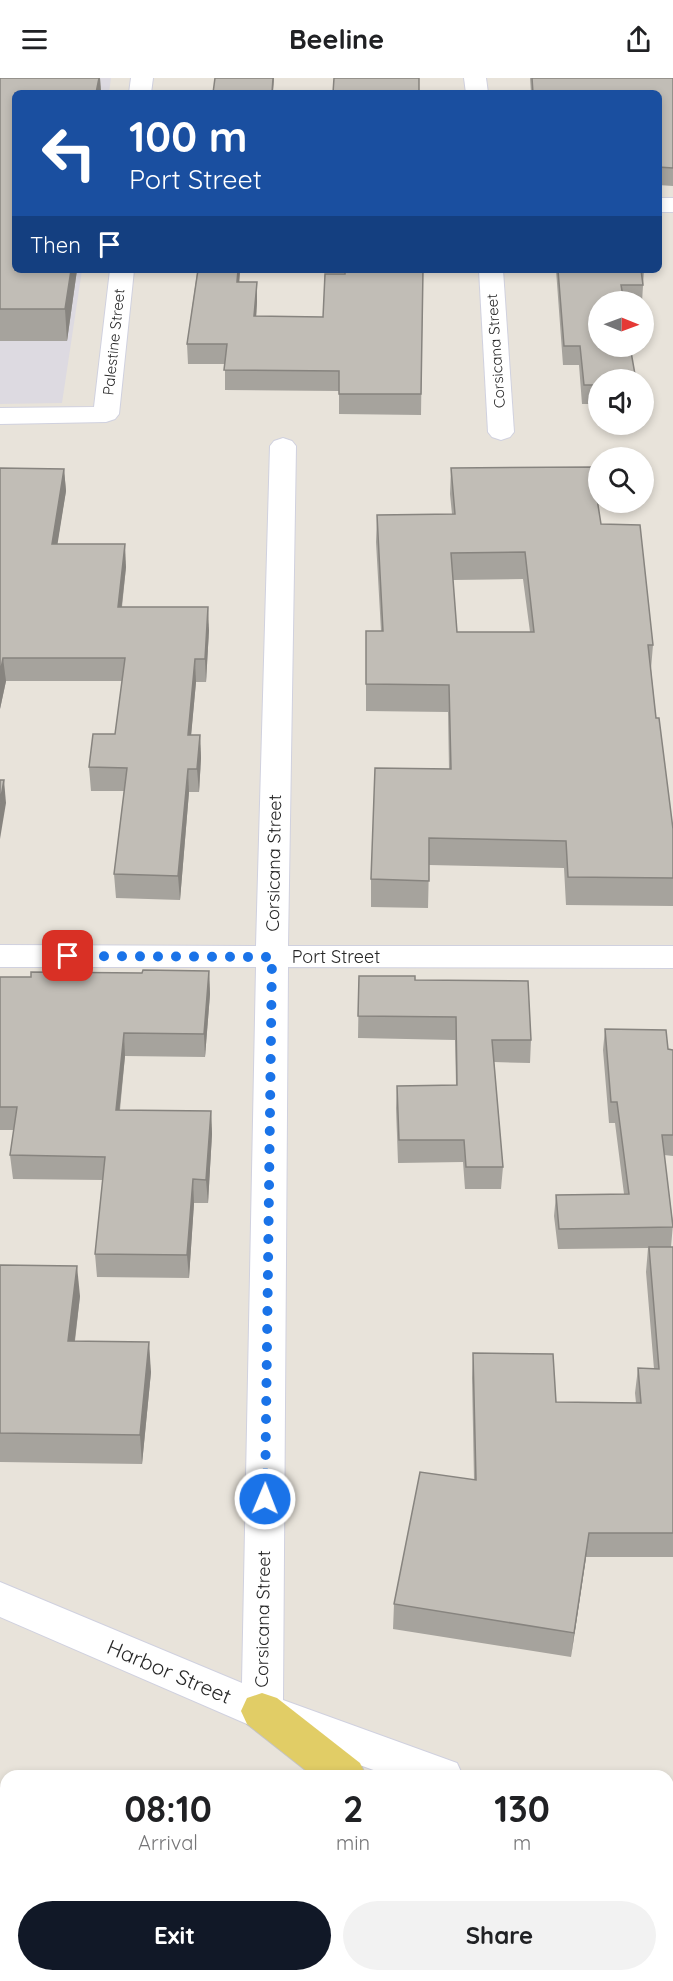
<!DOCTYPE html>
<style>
body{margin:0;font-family:Quicksand,sans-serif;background:#f2f2f2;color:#202124;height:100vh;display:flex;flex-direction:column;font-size:22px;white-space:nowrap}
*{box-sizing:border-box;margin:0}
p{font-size:20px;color:#757577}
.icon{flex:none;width:33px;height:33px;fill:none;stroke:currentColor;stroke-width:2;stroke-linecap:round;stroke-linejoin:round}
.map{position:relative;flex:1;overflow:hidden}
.sheet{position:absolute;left:0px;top:1692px;width:674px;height:212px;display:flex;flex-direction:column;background:#fff;border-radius:18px 18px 0 0;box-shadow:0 3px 9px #0003}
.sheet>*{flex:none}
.top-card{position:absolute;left:12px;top:12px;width:650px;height:183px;border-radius:9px;box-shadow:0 3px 9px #0003;background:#1a4fa0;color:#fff;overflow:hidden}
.needle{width:39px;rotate:91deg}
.tools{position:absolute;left:588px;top:213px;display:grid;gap:12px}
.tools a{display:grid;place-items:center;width:66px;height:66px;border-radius:50%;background:#fff;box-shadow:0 3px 9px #0003;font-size:30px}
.pin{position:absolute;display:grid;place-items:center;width:51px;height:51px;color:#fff;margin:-26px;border-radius:12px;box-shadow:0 3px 9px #0006}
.me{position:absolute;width:66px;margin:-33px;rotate:1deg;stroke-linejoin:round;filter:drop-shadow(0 0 4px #0008)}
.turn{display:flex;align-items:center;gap:21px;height:126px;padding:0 18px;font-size:27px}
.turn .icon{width:78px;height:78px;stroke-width:2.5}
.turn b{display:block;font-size:42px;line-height:51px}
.then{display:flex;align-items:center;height:57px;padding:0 18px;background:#0003;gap:12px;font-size:22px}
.eta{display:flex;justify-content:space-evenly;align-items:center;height:102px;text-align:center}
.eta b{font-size:36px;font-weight:700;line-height:42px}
.button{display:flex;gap:12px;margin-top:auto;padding:12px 18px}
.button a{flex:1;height:69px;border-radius:36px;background:#111827;color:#fff;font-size:24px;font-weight:700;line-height:69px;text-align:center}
.button a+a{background:#f2f2f2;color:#202124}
header{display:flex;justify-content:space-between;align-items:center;height:78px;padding:0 18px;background:#fff;font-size:27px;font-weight:700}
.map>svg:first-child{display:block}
</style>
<header><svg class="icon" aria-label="menu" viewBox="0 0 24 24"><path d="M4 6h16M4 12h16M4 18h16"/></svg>Beeline<svg class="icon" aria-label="share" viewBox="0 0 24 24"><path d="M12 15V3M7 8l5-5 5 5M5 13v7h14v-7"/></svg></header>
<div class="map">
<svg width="673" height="1903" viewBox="0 0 673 1903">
<rect width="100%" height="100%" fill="#e8e3da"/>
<!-- industrial -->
<polygon fill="#dddae1" points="0,0 111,0 109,15 15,15 15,192 82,192 62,325 0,326"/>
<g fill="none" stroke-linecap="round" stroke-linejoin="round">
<defs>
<g id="minor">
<polygon points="131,0 153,0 151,15 129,15"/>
<polygon points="464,0 486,0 488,15 466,15"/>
<rect x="658" y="120" width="15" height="14"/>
<polygon points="110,192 134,192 119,336 115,341 106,344 0,346 0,330 94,329"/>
<polygon points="479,192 503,192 514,354 510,359 501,362 492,359 488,354"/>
<polygon points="283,360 292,363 296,368 288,868 673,868 673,890 288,889 283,1622 457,1685 463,1698 390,1698 247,1646 0,1539 0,1504 242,1605 256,889 0,889 0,867 256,868 270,368 274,363"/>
<polygon points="668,1743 673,1743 673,1783 668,1782"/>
</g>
<g id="primary">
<polygon points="262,1615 277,1620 360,1685 366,1698 313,1698 247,1646 241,1633 247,1620"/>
<polygon points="0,1788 6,1790 6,1831 0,1829"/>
<polygon points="200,1898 252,1898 254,1903 202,1903"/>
<polygon points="578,1898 627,1898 629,1903 580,1903"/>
</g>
</defs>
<!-- minor casing -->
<use href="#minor" stroke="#d0d1df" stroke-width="2"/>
<!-- primary casing -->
<use href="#primary" stroke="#c3c3c3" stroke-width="2"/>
<!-- minor -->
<use href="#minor" fill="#fff" fill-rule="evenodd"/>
<!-- primary -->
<use href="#primary" fill="#e1cd66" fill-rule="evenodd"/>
</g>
<!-- wall -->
<g fill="#a6a39d" fill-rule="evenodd">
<polygon points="0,0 100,0 101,15 15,192 77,192 67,263 0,263"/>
<polygon points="530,0 673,0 673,108 658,107 658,15 531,15"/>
<polygon points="190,192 240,192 239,204 257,204 257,224 256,238 323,239 345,196 423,192 421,337 339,336 339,313 225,312 225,286 188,286 187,266 197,195 190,195"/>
<polygon points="556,192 644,192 642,224 598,224 598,326 582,326 579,287 563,287"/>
<polygon points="0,390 64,391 66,413 57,466 126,489 122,529 209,552 206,604 196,604 191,657 200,657 201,680 199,714 189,714 180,822 116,820 114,796 124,713 91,713 89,689 115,656 122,603 6,603 0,631"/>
<path d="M 451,390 L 601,446 L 653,567 L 651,591 L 656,640 L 673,751 L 673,828 L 566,827 L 564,790 L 429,787 L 428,830 L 371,829 L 371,801 L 449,691 L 448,634 L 366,633 L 366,553 L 381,553 L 376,464 L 377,437 L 452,436 L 450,416 ZM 523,501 L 530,554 L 457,554 L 453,502 Z"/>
<polygon points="209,893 210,916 205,979 125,978 120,1032 211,1033 212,1056 208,1125 194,1125 189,1200 97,1199 95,1176 103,1102 13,1101 10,1077 14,1052 0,1052 0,899 31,899"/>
<polygon points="359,898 415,902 531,962 530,985 494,984 503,1089 501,1111 465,1111 463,1084 398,1085 396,1030 397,1008 456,1007 455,962 358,960"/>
<polygon points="605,951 668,971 673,972 673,1078 664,1077 673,1146 671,1169 673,1169 673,1479 586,1479 571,1579 393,1551 394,1526 474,1402 472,1300 473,1275 556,1324 636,1325 635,1315 638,1290 654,1291 646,1194 648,1170 558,1171 554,1138 556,1117 624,1116 615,1045 609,1045 603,972"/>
<polygon points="0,1187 80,1218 75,1263 151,1294 142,1386 0,1384"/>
</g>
<!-- shaded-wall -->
<g fill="#87847f">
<polygon points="99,0 100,0 101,15 96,15"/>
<polygon points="273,0 274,0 273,15 272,15"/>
<polygon points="71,192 77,192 67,263 65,231"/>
<polygon points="238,192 240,192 238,224 237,204"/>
<polygon points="257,204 257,224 255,258 254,238"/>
<polygon points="64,391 66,413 54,488 52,466"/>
<polygon points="125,466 126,489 119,552 118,529"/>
<polygon points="208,529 209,552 206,604 205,581"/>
<polygon points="3,580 6,603 0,631 0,596"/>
<polygon points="195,581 196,604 189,680 188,657"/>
<polygon points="200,657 201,680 199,714 197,691"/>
<polygon points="188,691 189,714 180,822 178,798"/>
<polygon points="4,702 6,725 0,761 0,725"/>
<polygon points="209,893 210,916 205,979 204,956"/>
<polygon points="124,955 125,978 117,1055 116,1032"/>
<polygon points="211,1033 212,1056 208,1125 206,1102"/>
<polygon points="193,1101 194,1125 189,1200 187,1177"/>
<polygon points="77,1188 80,1218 71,1293 68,1263"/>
<polygon points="149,1264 151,1294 142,1386 140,1357"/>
<polygon points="589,1455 586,1479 571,1579 574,1555"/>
</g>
<!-- building -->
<g fill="#c1bdb6" stroke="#87847f" stroke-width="1.5" fill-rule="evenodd">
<polygon points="0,0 99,0 96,15 15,15 15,192 71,192 65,231 0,231"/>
<polygon points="215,0 273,0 272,15 213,15"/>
<polygon points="334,0 419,0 419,15 333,15"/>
<polygon points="532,0 673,0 673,90 658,89 658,15 533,15"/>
<polygon points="198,192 238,192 237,204 257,204 254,238 323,239 325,196 345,196 345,192 423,192 421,316 339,316 339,293 224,292 227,266 187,266"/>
<polygon points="558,192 644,192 641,192 643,207 621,207 624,224 598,224 598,268 630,268 636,302 598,302 598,307 584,307 580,268 564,268"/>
<path d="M 592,389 L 601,446 L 640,447 L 653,567 L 648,567 L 656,640 L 659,640 L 673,751 L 673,800 L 568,799 L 566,763 L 429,760 L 429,803 L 371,801 L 375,690 L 451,691 L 449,607 L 366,606 L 366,553 L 383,553 L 377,437 L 455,436 L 451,390 ZM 525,474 L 534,554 L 457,554 L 451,475 Z"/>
<polygon points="0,390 64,391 52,466 125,466 118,529 208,529 205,581 195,581 188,657 200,657 197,691 188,691 178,798 114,796 127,690 89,689 93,656 115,656 125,580 3,580 0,596"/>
<polygon points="0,702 4,702 0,725"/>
<polygon points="143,892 209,893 204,956 124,955 116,1032 211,1033 206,1102 193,1101 187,1177 95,1176 105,1079 10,1077 17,1029 0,1029 0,899 31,899 31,894 142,895"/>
<polygon points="359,898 415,898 415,902 528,903 531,962 492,962 503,1089 466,1089 464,1062 399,1062 397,1008 457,1007 456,939 358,938"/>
<polygon points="605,951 666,952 668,971 673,972 673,1057 662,1057 673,1149 559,1151 556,1117 629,1116 617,1024 611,1024"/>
<polygon points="649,1169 673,1169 673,1455 589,1455 574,1555 394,1526 420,1394 476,1402 473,1275 553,1276 556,1324 641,1325 638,1290 659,1291"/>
<polygon points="0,1187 77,1188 68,1263 149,1264 140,1357 0,1355"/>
</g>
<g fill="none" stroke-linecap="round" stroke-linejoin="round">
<!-- route -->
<polyline stroke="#1a73e8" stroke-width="10" stroke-dasharray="0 18" points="68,878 272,879 265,1421"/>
</g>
<g text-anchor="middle" stroke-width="4.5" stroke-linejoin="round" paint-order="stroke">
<!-- far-street labels -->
<g font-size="15" fill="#272727" stroke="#fff">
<text transform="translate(114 264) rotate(-84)" y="5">Palestine Street</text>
<text transform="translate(496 273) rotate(-94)" y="5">Corsicana Street</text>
</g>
<!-- street labels -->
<g font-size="18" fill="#272727" stroke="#fff">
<text transform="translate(274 785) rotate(-89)" y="6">Corsicana Street</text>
<text x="336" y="885">Port Street</text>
<text transform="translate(263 1541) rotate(-89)" y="6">Corsicana Street</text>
</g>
<!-- near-street labels -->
<g font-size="21" fill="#272727" stroke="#fff">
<text transform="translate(169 1594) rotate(23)" y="7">Harbor Street</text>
</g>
</g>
</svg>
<div class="tools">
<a><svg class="needle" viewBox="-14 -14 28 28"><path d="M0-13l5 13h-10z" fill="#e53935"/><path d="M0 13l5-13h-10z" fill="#757577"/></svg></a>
<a><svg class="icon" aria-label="sound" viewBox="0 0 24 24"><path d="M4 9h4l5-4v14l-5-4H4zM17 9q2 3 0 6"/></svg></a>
<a><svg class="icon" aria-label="search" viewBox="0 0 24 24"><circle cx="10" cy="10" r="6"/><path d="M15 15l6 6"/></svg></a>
</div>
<div class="pin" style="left:68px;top:878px;background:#d93025"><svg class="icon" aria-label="arrive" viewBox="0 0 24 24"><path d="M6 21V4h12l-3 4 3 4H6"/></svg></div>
<svg class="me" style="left:265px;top:1421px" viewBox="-20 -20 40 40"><circle r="17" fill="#1a73e8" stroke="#fff" stroke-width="3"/><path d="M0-11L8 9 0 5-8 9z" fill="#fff"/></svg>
<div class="top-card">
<div class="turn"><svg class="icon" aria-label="left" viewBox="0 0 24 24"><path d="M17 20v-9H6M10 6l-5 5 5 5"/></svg><div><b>100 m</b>Port Street</div></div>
<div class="then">Then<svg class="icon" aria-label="arrive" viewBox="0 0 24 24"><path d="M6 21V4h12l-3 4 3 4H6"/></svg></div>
</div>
<section class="sheet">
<div class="eta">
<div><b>08:10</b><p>Arrival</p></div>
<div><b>2</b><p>min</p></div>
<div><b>130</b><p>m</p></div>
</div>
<div class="button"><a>Exit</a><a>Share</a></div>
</section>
</div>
